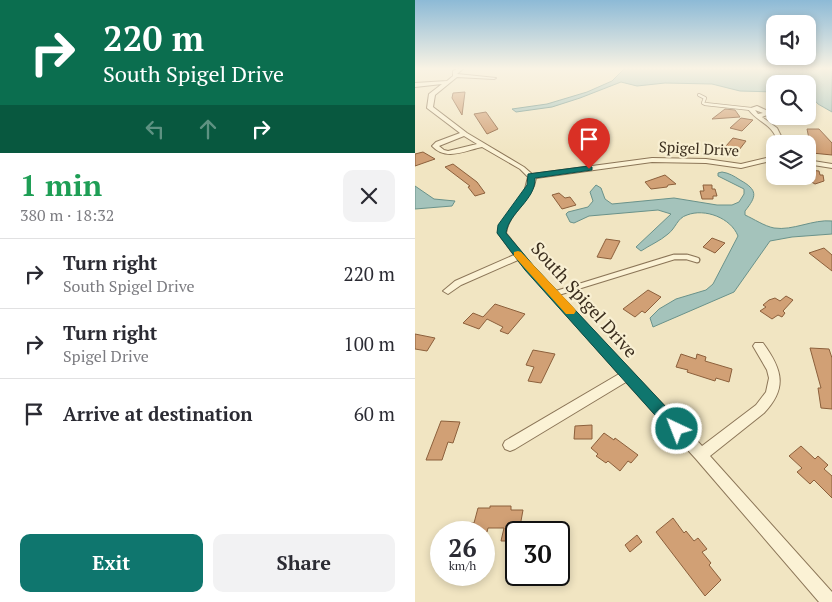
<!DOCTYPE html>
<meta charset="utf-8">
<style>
body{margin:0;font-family:"PT Serif",serif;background:#f2f2f3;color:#2b2b33;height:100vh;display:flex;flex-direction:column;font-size:19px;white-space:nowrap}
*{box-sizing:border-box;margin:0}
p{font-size:16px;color:#7c7c81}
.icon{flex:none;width:28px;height:28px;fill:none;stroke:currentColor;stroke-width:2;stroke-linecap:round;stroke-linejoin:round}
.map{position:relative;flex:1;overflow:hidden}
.sheet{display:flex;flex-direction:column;background:#fff;width:415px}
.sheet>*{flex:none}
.banner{background:#0b6e4f;color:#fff;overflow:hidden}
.controls{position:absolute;left:351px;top:15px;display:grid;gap:10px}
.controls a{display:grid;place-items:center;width:50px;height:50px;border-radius:10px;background:#fff;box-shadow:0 2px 8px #0003;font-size:25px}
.speed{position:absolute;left:15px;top:521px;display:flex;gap:10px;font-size:25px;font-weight:700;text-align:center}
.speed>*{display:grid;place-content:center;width:65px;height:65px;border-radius:50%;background:#fff;box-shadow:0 2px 8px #0003;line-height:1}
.speed small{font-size:12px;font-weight:400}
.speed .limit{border:2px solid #111;border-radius:8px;background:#fff;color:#111}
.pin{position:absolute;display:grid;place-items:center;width:42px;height:42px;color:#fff;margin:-51px -21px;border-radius:50% 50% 50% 0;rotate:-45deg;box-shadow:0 0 5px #0007}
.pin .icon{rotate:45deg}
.me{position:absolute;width:55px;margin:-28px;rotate:317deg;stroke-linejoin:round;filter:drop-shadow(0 0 4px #0008)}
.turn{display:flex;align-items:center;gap:18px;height:105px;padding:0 20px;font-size:22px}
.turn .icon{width:65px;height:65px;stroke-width:2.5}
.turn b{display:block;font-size:35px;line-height:42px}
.lanes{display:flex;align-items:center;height:48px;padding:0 20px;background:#0003;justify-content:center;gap:25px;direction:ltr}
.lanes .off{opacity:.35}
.round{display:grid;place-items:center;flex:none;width:52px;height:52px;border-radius:10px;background:#f2f2f3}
.headline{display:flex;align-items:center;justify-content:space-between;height:85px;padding:0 20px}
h1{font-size:30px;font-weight:700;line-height:38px;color:#1e9e55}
.button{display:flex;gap:10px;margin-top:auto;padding:10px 20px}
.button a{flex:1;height:58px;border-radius:10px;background:#0f766e;color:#fff;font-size:20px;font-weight:700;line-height:58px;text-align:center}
.button a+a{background:#f2f2f3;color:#2b2b33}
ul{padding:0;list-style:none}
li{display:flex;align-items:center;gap:15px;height:70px;padding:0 20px;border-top:1px solid #e1e1e2}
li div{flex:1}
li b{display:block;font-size:19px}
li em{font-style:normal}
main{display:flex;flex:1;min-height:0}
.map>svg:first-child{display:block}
</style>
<main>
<section class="sheet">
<div class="banner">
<div class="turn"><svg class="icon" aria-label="right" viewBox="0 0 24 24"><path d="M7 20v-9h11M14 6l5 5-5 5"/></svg><div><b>220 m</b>South Spigel Drive</div></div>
<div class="lanes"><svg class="icon off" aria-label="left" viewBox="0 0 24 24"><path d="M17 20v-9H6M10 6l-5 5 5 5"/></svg><svg class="icon off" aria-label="ahead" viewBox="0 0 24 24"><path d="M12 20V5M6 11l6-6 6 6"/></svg><svg class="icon" aria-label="right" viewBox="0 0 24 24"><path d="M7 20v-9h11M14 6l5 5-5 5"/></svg></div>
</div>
<div class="headline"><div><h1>1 min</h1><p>380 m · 18:32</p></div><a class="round"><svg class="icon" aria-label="close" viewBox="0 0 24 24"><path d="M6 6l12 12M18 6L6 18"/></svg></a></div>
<ul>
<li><svg class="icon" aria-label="right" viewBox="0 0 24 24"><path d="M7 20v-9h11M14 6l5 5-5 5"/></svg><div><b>Turn right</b><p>South Spigel Drive</p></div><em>220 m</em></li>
<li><svg class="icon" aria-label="right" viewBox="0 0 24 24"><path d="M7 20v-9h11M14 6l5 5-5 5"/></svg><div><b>Turn right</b><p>Spigel Drive</p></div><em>100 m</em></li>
<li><svg class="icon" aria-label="arrive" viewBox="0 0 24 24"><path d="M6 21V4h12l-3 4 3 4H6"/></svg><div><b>Arrive at destination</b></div><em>60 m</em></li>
</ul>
<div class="button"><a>Exit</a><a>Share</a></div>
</section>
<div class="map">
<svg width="417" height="602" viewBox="0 0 417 602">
<rect width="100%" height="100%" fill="#f1e5c2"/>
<!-- water -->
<g fill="#a4c3bb" stroke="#6a928a">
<polygon points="210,68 417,68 417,112 403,104 393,93 392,84 360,84 360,92 325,91 297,84 250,83 222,86 206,82 165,98 137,107 101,112 97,109 132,104 172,92 197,81"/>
<path d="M 307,172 C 314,173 319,176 325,180 C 343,190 342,196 330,211 L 330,215 C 339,219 349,226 359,228 C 378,231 398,219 417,221 L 417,234 L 377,237 L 355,241 L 319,292 L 238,327 L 235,318 L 244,309 L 261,299 L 291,290 L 298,284 L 323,236 C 316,218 290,208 272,215 C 262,218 261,228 253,234 C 245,241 235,245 226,251 L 221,247 L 256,214 L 243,210 L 174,216 L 159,223 L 155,222 L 151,214 L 153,212 L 173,207 L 178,201 L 175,192 L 181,185 L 186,188 L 190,199 L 197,204 L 259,198 L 302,205 L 317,205 L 324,202 L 329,194 L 329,189 L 303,176 L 303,173 Z"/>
<polygon points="0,186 19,199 40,201 37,206 0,209"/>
</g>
<!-- building -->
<g fill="#d1a075" stroke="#8c603c">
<polygon points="50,92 47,115 37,98 38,93"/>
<polygon points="310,109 320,110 325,117 297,119"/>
<polygon points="71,112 83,129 72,134 59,114"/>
<polygon points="326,118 338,120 327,131 315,128"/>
<polygon points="392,129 404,129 417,143 417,155 397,153"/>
<polygon points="318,138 331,141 324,150 313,148 311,146"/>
<polygon points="8,152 20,159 0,166 0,154"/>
<polygon points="38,164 62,182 70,193 60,196 53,187 55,186 30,167"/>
<polygon points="394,170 404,171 405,175 408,175 409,181 400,184 386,176 395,176"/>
<polygon points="250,175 261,184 253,185 252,187 236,189 230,182"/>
<polygon points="288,185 297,185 297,189 300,189 302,196 298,196 298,199 287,199 285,191 289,191"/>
<polygon points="144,193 150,198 155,197 161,205 147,209 137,195"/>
<polygon points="297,238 310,243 300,253 288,247"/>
<polygon points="191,239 205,241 196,259 182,257"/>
<polygon points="409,248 417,255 417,271 394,253"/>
<polygon points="233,290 246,297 230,313 227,311 220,317 208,309"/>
<polygon points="371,296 378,300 368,311 370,313 367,317 363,315 357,319 345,311 351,307 348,305 354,300 360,298 365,301"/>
<polygon points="80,304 110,314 93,334 85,331 88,327 72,319 64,329 48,323 58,313 68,317"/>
<polygon points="0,334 20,338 12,351 0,349"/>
<polygon points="395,348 414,349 417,358 417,409 406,408 403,388 406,388"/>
<polygon points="118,350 140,354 126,383 113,381 119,367 111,365"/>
<polygon points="266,354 281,359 282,354 291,357 290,361 317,369 314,382 301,378 300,381 272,372 273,370 261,367"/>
<polygon points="26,421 45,422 38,443 33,442 27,460 11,460"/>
<polygon points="177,425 177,439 159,439 160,426"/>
<polygon points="189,433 199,440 200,438 223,455 216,463 213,461 205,471 193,461 191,463 181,456 183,454 176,448"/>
<polygon points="386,446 400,459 403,456 413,465 409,469 417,476 417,498 399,480 395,484 382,472 387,468 374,456"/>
<polygon points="75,506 96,506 96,510 108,510 104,532 101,532 101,541 86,541 89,528 73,528 72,532 54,532 56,523 59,523 63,508 75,508"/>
<polygon points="258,518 269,533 271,531 279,541 283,538 292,549 287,552 296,563 294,565 306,580 290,596 241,532"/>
<polygon points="222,535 227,542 215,552 210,545"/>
</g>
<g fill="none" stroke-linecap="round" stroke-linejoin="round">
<defs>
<polyline id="service-far1" points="284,95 290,98 288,103 290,104 336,109"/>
<polyline id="service" points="139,294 259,257 272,257 282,260"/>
<g id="minor">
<path d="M 44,68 L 49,68 L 42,74 L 81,78 L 79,79 L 42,77 L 20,95 L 18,107 L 52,133 L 109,167 L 117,174 L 237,158 L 291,159 L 326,164 L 360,156 L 360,160 L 326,168 L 291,163 L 237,162 L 121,178 C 118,200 94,211 91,233 L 117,266 L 287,446 L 341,405 L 351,392 L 354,378 L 352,370 L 338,346 L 340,343 L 348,343 C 367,369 373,388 349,413 L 295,456 L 417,592 L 417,602 L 404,602 L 281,459 L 211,382 L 100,449 L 95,451 L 90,449 L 88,445 L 90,441 L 204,374 L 103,260 L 46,285 L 33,294 L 28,291 L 40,281 L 99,255 L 83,233 L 84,227 L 109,193 L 113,177 L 105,169 L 67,147 C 49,151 31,161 17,146 L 21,142 L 45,133 L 12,108 L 14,94 L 27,84 L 0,87 L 0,83 L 32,81 L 38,76 L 38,71 ZM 49,136 L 62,144 L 33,151 L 29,150 L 24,146 Z"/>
<path d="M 342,106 L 353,111 L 352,115 L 347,117 L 362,128 L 370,144 L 364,144 C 356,121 345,125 333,109 ZM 340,110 L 348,113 L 343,114 Z"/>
<polygon points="392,160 417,164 417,168 392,164"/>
</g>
</defs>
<!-- service-far1 casing -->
<use href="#service-far1" stroke="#8c7658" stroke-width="4"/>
<!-- service casing -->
<use href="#service" stroke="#8c7658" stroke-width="7"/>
<!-- minor casing -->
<use href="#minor" stroke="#8c7658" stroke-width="2"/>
<!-- service-far1 -->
<use href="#service-far1" stroke="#fbf2d5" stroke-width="2.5"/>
<!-- service -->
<use href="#service" stroke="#fbf2d5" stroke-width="4.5"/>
<!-- minor -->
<use href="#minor" fill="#fbf2d5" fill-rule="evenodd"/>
</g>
<!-- sky -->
<linearGradient id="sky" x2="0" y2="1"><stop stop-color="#8dbad6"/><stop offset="0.45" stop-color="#f9f3e4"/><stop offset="1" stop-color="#f9f3e4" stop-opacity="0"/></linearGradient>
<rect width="417" height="152" fill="url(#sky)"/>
<!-- route -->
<path fill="#0f766e" stroke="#0a4d48" d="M 174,166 L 177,167 L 177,170 L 120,178 C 121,200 94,212 91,233 L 118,265 L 267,424 L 269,429 L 267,434 L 262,436 L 257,434 L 110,270 L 82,233 L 83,225 L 112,185 L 113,174 Z"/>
<!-- slow -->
<polygon fill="#f59e0b" points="103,251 106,252 159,308 161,311 159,314 151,314 99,256 99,252"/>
<g text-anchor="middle" stroke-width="4.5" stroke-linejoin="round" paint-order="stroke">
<!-- far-street labels -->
<g font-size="15" fill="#3a2d1d" stroke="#f8efd2">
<text transform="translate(284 149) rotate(3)" y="5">Spigel Drive</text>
</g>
<!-- street labels -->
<g font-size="18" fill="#3a2d1d" stroke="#f8efd2">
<text transform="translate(169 300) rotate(48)" y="6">South Spigel Drive</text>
</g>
</g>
</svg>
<div class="controls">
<a><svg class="icon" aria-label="sound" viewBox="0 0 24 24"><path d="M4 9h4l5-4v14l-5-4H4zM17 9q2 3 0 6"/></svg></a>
<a><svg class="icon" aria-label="search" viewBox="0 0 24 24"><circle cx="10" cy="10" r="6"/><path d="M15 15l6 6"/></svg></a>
<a><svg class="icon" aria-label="layers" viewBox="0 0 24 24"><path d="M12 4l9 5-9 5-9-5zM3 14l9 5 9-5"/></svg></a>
</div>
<div class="speed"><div>26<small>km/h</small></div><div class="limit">30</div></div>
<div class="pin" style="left:174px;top:169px;background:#d93025"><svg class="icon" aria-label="arrive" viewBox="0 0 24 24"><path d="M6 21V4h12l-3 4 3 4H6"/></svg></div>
<svg class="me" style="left:262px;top:429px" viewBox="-20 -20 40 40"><circle r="17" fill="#0f766e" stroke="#fff" stroke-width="3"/><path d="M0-11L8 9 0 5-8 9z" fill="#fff"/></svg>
</div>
</main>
